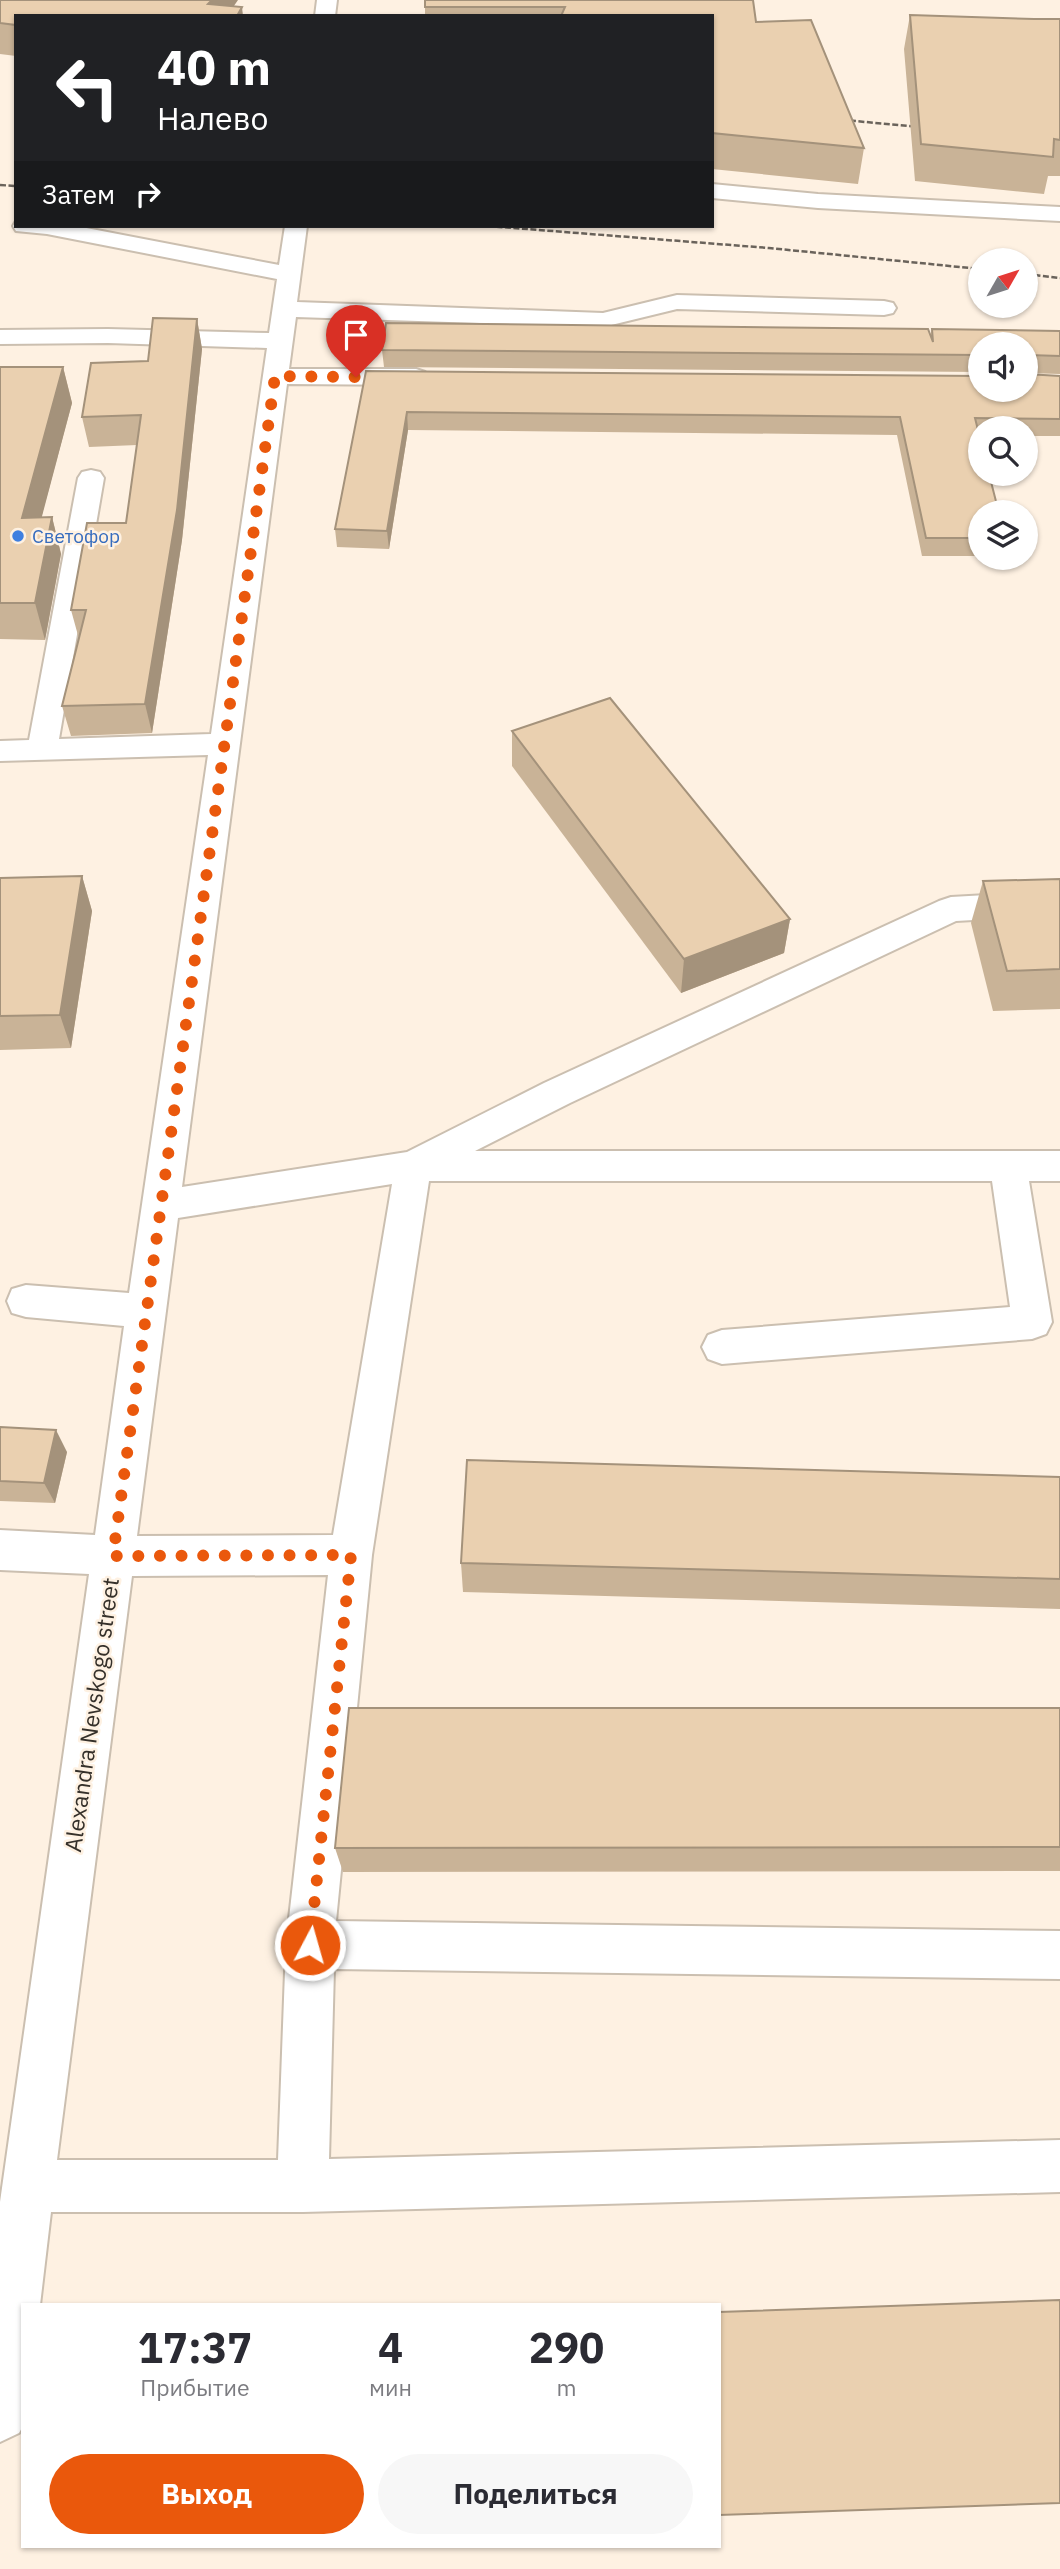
<!DOCTYPE html>
<html lang="ru">
<meta charset="utf-8">
<style>
body{margin:0;font-family:"IBM Plex Sans",sans-serif;background:#f7f7f7;color:#2b2b33;height:100vh;display:flex;flex-direction:column;font-size:26px;white-space:nowrap}
*{box-sizing:border-box;margin:0}
p{font-size:23px;color:#7c7c81}
.icon{flex:none;width:38px;height:38px;fill:none;stroke:currentColor;stroke-width:2;stroke-linecap:round;stroke-linejoin:round}
.map{position:relative;flex:1;overflow:hidden}
.details{position:absolute;left:21px;top:2303px;width:700px;height:245px;display:flex;flex-direction:column;background:#fff;border-radius:0px;box-shadow:0 2px 5px #0004}
.details>*{flex:none}
.top-card{position:absolute;left:14px;top:14px;width:700px;height:214px;border-radius:0px;box-shadow:0 2px 5px #0004;background:#202124;color:#fff;overflow:hidden}
.needle{width:46px;rotate:51deg}
.controls{position:absolute;left:968px;top:248px;display:grid;gap:14px}
.controls a{display:grid;place-items:center;width:70px;height:70px;border-radius:50%;background:#fff;box-shadow:0 2px 5px #0004;font-size:35px}
.pin{position:absolute;display:grid;place-items:center;width:60px;height:60px;color:#fff;margin:-72px -30px;border-radius:50% 50% 50% 0;rotate:-45deg;box-shadow:0 0 7px #0007}
.pin .icon{rotate:45deg}
.me{position:absolute;width:77px;margin:-38px;rotate:6deg;stroke-linejoin:round;filter:drop-shadow(0 0 5px #0008)}
.turn{display:flex;align-items:center;gap:24px;height:147px;padding:0 28px;font-size:32px}
.turn .icon{width:91px;height:91px;stroke-width:2.5}
.turn b{display:block;font-size:49px;line-height:60px}
.then{display:flex;align-items:center;height:66px;padding:0 28px;background:#0003;gap:14px;font-size:26px}
.eta{display:flex;justify-content:space-evenly;align-items:center;height:119px;text-align:center}
.eta b{font-size:42px;font-weight:700;line-height:49px}
.action{display:flex;gap:14px;margin-top:auto;padding:14px 28px}
.action a{flex:1;height:80px;border-radius:42px;background:#ea580c;color:#fff;font-size:28px;font-weight:700;line-height:80px;text-align:center}
.action a+a{background:#f7f7f7;color:#2b2b33}
.map>svg:first-child{display:block}
</style>
<div class="map">
<svg width="1060" height="2569" viewBox="0 0 1060 2569">
<rect width="100%" height="100%" fill="#fef1e2"/>
<g fill="none" stroke-linecap="round" stroke-linejoin="round">
<defs>
<g id="minor">
<polygon points="317,0 337,0 335,16 315,16"/>
<polygon points="712,184 818,194 1060,207 1060,221 818,208 712,198"/>
<path d="M 16,221 L 16,226 L 76,226 L 279,265 L 285,226 L 307,226 L 297,302 L 603,313 L 677,295 L 884,301 L 893,303 L 896,308 L 893,313 L 884,315 L 677,309 L 603,327 L 296,317 L 289,369 L 416,369 L 425,372 L 429,377 L 425,382 L 416,385 L 287,384 L 182,1187 L 407,1152 L 544,1083 L 939,901 L 951,897 L 1060,891 L 1060,915 L 956,921 L 570,1103 L 475,1151 L 1060,1151 L 1060,1181 L 1029,1181 L 1052,1322 L 1046,1334 L 1032,1339 L 722,1364 L 708,1359 L 702,1347 L 708,1335 L 722,1330 L 1010,1307 L 992,1181 L 429,1181 L 372,1555 L 336,1921 L 1060,1931 L 1060,1979 L 334,1969 L 329,2159 L 1060,2140 L 1060,2192 L 303,2212 L 51,2212 L 40,2305 L 23,2305 L 23,2426 L 19,2433 L 0,2442 L 0,2202 L 89,1574 L 0,1570 L 0,1530 L 95,1535 L 124,1326 L 26,1317 L 12,1313 L 7,1301 L 12,1289 L 26,1285 L 129,1293 L 208,755 L 0,761 L 0,741 L 29,740 L 78,478 L 82,472 L 91,470 L 100,472 L 104,478 L 59,739 L 211,734 L 267,348 L 108,343 L 0,344 L 0,330 L 108,329 L 269,333 L 277,279 L 47,234 L 16,231 L 13,226 ZM 392,1184 L 333,1535 L 137,1536 L 178,1218 ZM 328,1575 L 286,1945 L 278,2160 L 57,2160 L 132,1576 Z"/>
</g>
</defs>
<!-- minor casing -->
<use href="#minor" stroke="#cbbfb0" stroke-width="4"/>
<!-- minor -->
<use href="#minor" fill="#fff" fill-rule="evenodd"/>
<!-- rail -->
<g stroke="#6a635b" stroke-width="2.5" stroke-dasharray="6 2.5" stroke-linecap="butt">
<polyline points="833,119 931,128"/>
<polyline points="0,185 16,186"/>
<polyline points="488,226 769,248 980,269"/>
<polyline points="1026,274 1060,278"/>
</g>
</g>
<!-- wall -->
<g fill="#c9b397">
<polygon points="0,0 234,6 16,16 16,56 0,54"/>
<polygon points="753,0 756,22 864,148 858,184 712,169 712,16 425,16 425,7"/>
<polygon points="910,15 1034,19 1060,19 1060,176 1048,176 1044,194 915,181 904,49"/>
<polygon points="197,319 202,349 182,540 152,733 71,736 62,706 79,639 71,610 126,523 137,445 89,447 82,417"/>
<polygon points="932,329 1060,331 1060,374 1027,373 1027,374 1060,376 1060,436 1026,436 1026,429 980,429 980,556 922,556 897,435 408,430 389,549 337,547 335,529 366,371 1026,390 980,345 980,372 384,367 382,350 930,336"/>
<polygon points="0,367 63,367 72,403 41,518 52,517 61,554 45,640 0,639"/>
<polygon points="512,731 790,919 784,953 681,993 512,766"/>
<polygon points="82,876 92,911 71,1048 0,1050 0,878"/>
<polygon points="1060,879 1060,1009 993,1011 971,923 983,881"/>
<polygon points="0,1427 67,1452 55,1503 0,1501"/>
<polygon points="1060,1477 1060,1609 463,1592 461,1563"/>
<polygon points="1060,1708 1060,1871 343,1872 335,1848"/>
</g>
<!-- shaded-wall -->
<g fill="#a4927b">
<polygon points="212,0 238,0 227,16 208,4"/>
<polygon points="242,7 243,16 237,16"/>
<polygon points="197,319 202,349 182,540 152,733 145,704"/>
<polygon points="63,367 72,403 32,554 22,518"/>
<polygon points="407,412 408,430 389,549 387,531"/>
<polygon points="52,517 61,554 45,640 35,603"/>
<polygon points="82,876 92,911 71,1048 60,1015"/>
<polygon points="790,919 784,953 681,993 684,959"/>
<polygon points="56,1430 67,1452 55,1503 44,1483"/>
</g>
<!-- building -->
<g fill="#ead0b0" stroke="#a4927b" stroke-width="2">
<polygon points="0,0 212,0 208,4 242,7 237,16 16,16 16,25 0,23"/>
<polygon points="425,0 753,0 756,22 811,20 864,148 712,133 712,16 561,16 565,7 425,7"/>
<polygon points="910,15 1034,19 1060,19 1060,140 1054,139 1053,157 921,144"/>
<polygon points="153,318 197,319 177,510 145,704 62,706 86,610 71,610 87,523 126,523 141,415 82,417 91,363 148,361"/>
<polygon points="386,323 928,329 933,342 932,329 1060,331 1060,356 1029,355 1027,374 1060,376 1060,419 975,418 980,438 980,474 989,474 999,513 980,513 980,538 926,538 900,417 407,412 387,531 335,529 366,371 980,376 980,390 1026,390 1026,345 980,345 980,355 382,350"/>
<polygon points="0,367 63,367 22,518 52,517 35,603 0,603"/>
<polygon points="610,698 790,919 684,959 512,731"/>
<polygon points="82,876 60,1015 0,1016 0,878"/>
<polygon points="1060,879 1060,969 1007,971 983,881"/>
<polygon points="0,1427 56,1430 44,1483 0,1481"/>
<polygon points="467,1460 1060,1477 1060,1579 461,1563"/>
<polygon points="349,1708 1060,1708 1060,1847 335,1848"/>
<polygon points="1060,2300 1060,2503 719,2515 719,2312"/>
</g>
<g fill="none" stroke-linecap="round" stroke-linejoin="round">
<!-- route -->
<polyline stroke="#ea580c" stroke-width="12" stroke-dasharray="0 21.6" points="310,1945 351,1555 113,1556 275,376 356,377"/>
</g>
<!-- markers -->
<circle fill="#3f7fe0" stroke="#fef1e2" stroke-width="2.5" cx="18" cy="536" r="7"/>
<g text-anchor="middle" stroke-width="5" stroke-linejoin="round" paint-order="stroke">
<!-- far-shop labels -->
<g font-size="19" fill="#366cbe" stroke="#fef1e2" text-anchor="start">
<text x="32" y="543">Светофор</text>
</g>
<!-- street labels -->
<g font-size="23" fill="#35302a" stroke="#fef1e2">
<text transform="translate(92 1715) rotate(-82)" y="8">Alexandra Nevskogo street</text>
</g>
</g>
</svg>
<div class="controls">
<a><svg class="needle" viewBox="-14 -14 28 28"><path d="M0-13l5 13h-10z" fill="#e53935"/><path d="M0 13l5-13h-10z" fill="#7c7c81"/></svg></a>
<a><svg class="icon" aria-label="sound" viewBox="0 0 24 24"><path d="M4 9h4l5-4v14l-5-4H4zM17 9q2 3 0 6"/></svg></a>
<a><svg class="icon" aria-label="search" viewBox="0 0 24 24"><circle cx="10" cy="10" r="6"/><path d="M15 15l6 6"/></svg></a>
<a><svg class="icon" aria-label="layers" viewBox="0 0 24 24"><path d="M12 4l9 5-9 5-9-5zM3 14l9 5 9-5"/></svg></a>
</div>
<div class="pin" style="left:356px;top:377px;background:#d93025"><svg class="icon" aria-label="arrive" viewBox="0 0 24 24"><path d="M6 21V4h12l-3 4 3 4H6"/></svg></div>
<svg class="me" style="left:310px;top:1945px" viewBox="-20 -20 40 40"><circle r="17" fill="#ea580c" stroke="#fff" stroke-width="3"/><path d="M0-11L8 9 0 5-8 9z" fill="#fff"/></svg>
<div class="top-card">
<div class="turn"><svg class="icon" aria-label="left" viewBox="0 0 24 24"><path d="M17 20v-9H6M10 6l-5 5 5 5"/></svg><div><b>40 m</b>Налево</div></div>
<div class="then">Затем<svg class="icon" aria-label="right" viewBox="0 0 24 24"><path d="M7 20v-9h11M14 6l5 5-5 5"/></svg></div>
</div>
<section class="details">
<div class="eta">
<div><b>17:37</b><p>Прибытие</p></div>
<div><b>4</b><p>мин</p></div>
<div><b>290</b><p>m</p></div>
</div>
<div class="action"><a>Выход</a><a>Поделиться</a></div>
</section>
</div>
